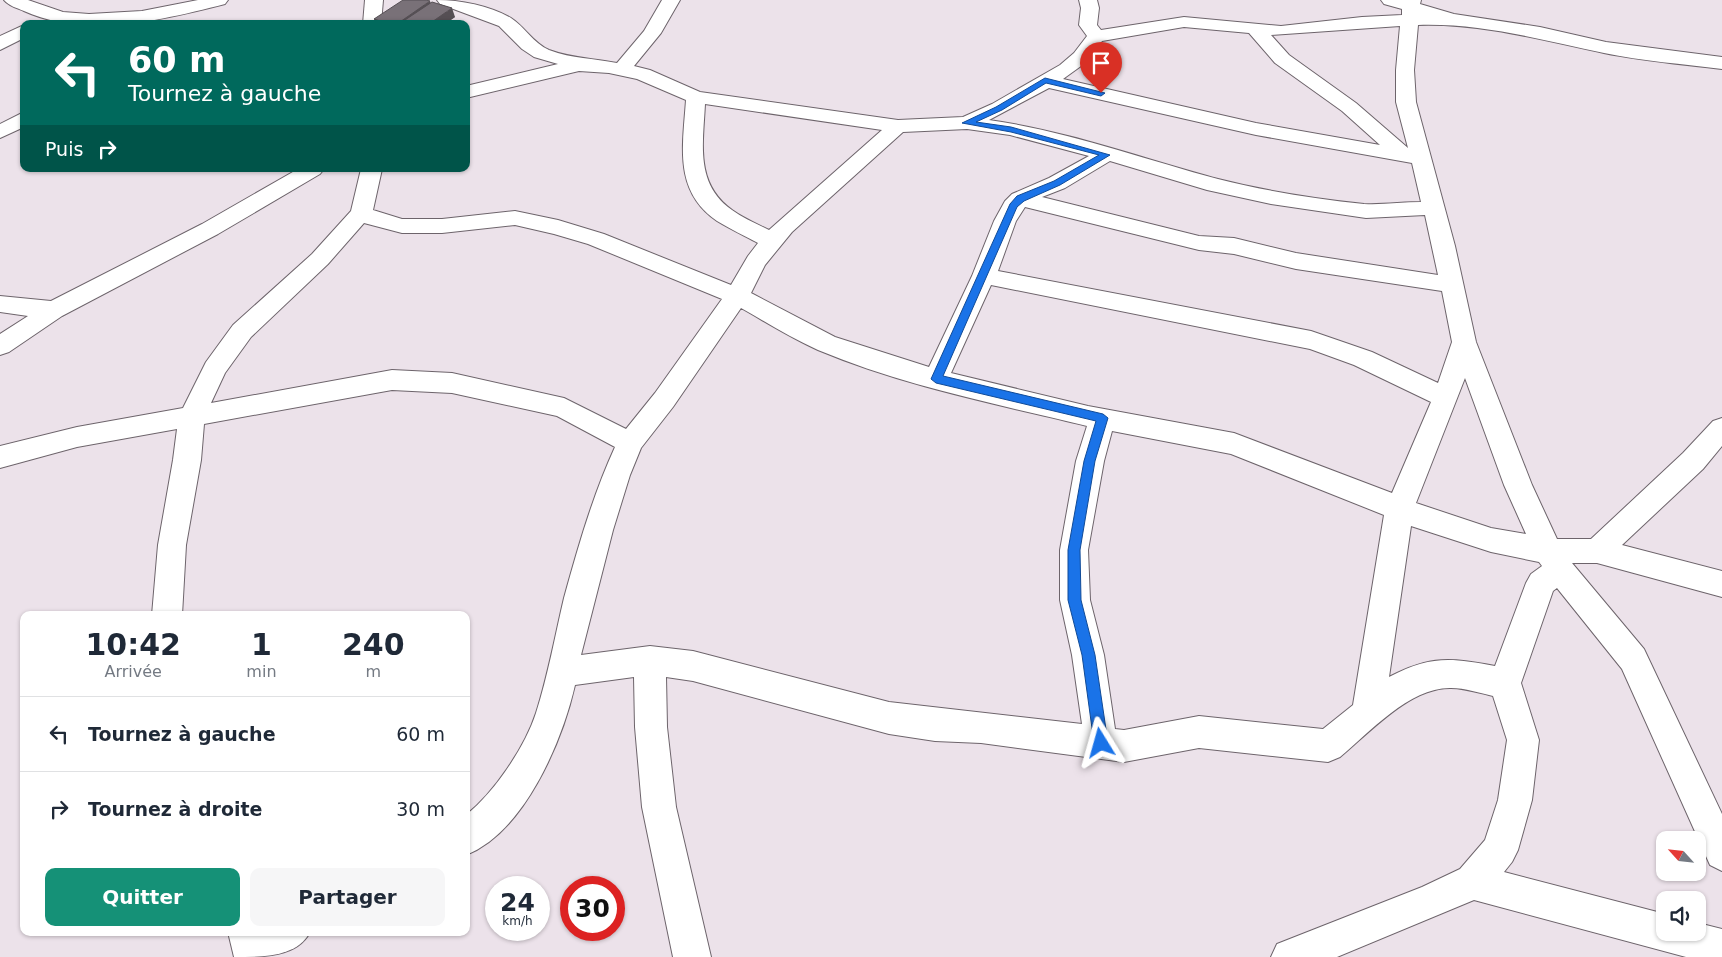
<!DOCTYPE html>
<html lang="fr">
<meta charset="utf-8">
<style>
body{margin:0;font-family:"DejaVu Sans",sans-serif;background:#f6f6f7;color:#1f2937;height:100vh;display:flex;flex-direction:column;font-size:19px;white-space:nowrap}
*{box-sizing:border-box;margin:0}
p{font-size:16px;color:#747a83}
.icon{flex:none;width:28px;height:28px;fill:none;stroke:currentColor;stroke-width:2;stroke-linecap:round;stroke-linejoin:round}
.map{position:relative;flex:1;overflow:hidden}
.side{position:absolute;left:20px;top:611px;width:450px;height:325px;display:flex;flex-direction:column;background:#fff;border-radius:10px;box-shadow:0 1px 4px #0004}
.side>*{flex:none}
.top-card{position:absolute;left:20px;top:20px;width:450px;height:152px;border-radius:10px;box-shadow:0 1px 4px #0004;background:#00695c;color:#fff;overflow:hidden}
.needle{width:32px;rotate:297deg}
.tools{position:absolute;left:1656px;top:831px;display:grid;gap:10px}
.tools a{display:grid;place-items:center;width:50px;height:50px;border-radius:10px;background:#fff;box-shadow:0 1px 4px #0004;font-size:25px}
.speed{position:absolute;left:485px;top:876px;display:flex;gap:10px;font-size:25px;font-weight:700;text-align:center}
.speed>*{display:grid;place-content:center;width:65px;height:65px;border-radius:50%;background:#fff;box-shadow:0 1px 4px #0004;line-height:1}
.speed small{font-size:12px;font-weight:400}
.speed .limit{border:8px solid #d22;background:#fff;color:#111}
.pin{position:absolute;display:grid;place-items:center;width:42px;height:42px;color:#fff;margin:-51px -21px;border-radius:50% 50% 50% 0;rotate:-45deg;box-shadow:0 0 5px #0007}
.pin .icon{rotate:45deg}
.me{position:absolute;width:55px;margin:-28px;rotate:352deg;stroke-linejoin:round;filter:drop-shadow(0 0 4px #0008)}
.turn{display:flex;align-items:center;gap:18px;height:105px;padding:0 25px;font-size:22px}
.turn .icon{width:65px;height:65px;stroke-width:2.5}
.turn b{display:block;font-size:35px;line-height:42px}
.then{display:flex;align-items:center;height:48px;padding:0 25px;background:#0003;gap:10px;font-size:19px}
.eta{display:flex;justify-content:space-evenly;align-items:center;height:85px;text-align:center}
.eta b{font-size:30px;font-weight:800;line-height:35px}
.button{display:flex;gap:10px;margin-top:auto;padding:10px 25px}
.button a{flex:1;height:58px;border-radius:10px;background:#159177;color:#fff;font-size:20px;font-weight:800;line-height:58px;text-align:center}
.button a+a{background:#f6f6f7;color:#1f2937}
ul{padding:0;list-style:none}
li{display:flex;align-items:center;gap:15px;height:75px;padding:0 25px;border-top:1px solid #e0e1e3}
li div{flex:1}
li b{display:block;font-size:19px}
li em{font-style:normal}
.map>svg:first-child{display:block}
</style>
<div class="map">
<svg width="1722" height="957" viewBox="0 0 1722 957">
<rect width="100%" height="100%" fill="#ece2ea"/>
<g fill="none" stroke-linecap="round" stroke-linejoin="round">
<defs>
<g id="minor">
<path d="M 4,0 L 28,0 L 63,12 L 89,14 L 142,11 L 198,0 L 228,0 L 225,4 C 163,20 85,39 24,11 C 17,8 9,6 4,0 Z"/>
<polygon points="365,0 383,0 381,24 363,24"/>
<path d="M 437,0 C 461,0 490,6 511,18 C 525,27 533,43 549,50 C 573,59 593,58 617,63 L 644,31 L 662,0 L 680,0 L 661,33 L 634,66 L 650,70 L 700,92 L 898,120 L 963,117 L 992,104 L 1060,65 L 1074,53 L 1087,36 L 1079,25 L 1081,8 L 1079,0 L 1097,0 L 1099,8 L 1097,25 L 1101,30 L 1184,17 L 1281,26 L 1362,17 L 1402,15 L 1402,9 L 1384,4 L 1381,0 L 1421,0 L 1420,4 L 1454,14 L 1540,27 L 1606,42 L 1722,57 L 1722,69 C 1683,64 1642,61 1604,53 C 1542,40 1482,23 1418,25 L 1414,70 L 1416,102 L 1455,246 L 1476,342 L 1532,485 L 1557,539 L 1591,539 L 1683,453 L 1713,421 L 1722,418 L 1722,446 L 1703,469 L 1622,545 L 1722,571 L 1722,597 L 1597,563 L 1572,563 L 1644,649 L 1722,814 L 1722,871 L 1710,865 L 1622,669 L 1557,588 L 1553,591 L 1521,683 L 1539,740 L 1532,800 L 1518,850 L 1512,862 L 1504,872 L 1665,914 L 1665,932 L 1698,932 L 1698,923 L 1722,929 L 1722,957 L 1686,957 L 1474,900 L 1337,957 L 1271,957 L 1277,944 L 1422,887 L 1460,869 L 1485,840 L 1498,800 L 1507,740 L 1493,696 C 1480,693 1465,688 1451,688 C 1410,687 1370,732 1340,757 L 1328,762 L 1199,748 L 1124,762 L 981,743 L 935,741 L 889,734 L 693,681 L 666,677 L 667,727 L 676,807 L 711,957 L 673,957 L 642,807 L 635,727 L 634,677 L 575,685 C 562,742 524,832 466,855 L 466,815 C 494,793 525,747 536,713 C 548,676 555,636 564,598 C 578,547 593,495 615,447 L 557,416 L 452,393 L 392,390 L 204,424 L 201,460 L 186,545 L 182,615 L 152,615 L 158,545 L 173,460 L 177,429 L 77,447 L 0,468 L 0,446 L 77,427 L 183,408 L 206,362 L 233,325 L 312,254 L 351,211 L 361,169 L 382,169 L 373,210 L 402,219 L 442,219 L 515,211 L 558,220 L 604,234 L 731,285 L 748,256 L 758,243 C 745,236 730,229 717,221 C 673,191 683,145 686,100 L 637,79 L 609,73 L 579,71 L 466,98 L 466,86 L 558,64 L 534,57 L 522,49 L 499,26 L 440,4 ZM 1400,26 L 1396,70 L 1396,102 L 1408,148 L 1356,103 L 1289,55 L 1271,35 ZM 1184,27 L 1249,33 L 1275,63 L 1342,111 L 1380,145 L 1256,123 L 1063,79 L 1088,61 L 1102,41 ZM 1049,88 L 1256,135 L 1412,163 L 1421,202 C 1403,202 1383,205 1364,204 C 1316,199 1265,191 1218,179 C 1143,159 1067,131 989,120 ZM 705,104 L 882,130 L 769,230 C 757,224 743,218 732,210 C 695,184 703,144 705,104 ZM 967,129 L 1010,135 L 1089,156 L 1049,178 L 1012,194 L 1005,201 L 994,221 L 972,276 L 929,367 L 835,337 L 751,293 L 765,265 L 792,232 L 903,132 ZM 1110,161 L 1207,190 L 1271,204 L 1366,218 L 1425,215 L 1438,275 L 1296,253 L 1234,238 L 1199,236 L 1042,197 L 1065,188 ZM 1025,207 L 1199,250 L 1234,254 L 1296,269 L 1442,291 L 1452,342 L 1438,383 L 1372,352 L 1311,331 L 998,271 L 1016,221 ZM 364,223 L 402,233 L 442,233 L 515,225 L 554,234 L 588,244 L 722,299 L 655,393 L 626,429 L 564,398 L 452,373 L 392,370 L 211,403 L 225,373 L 251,337 L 328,264 ZM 991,285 L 1310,349 L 1354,365 L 1431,402 L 1392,493 L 1234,433 L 1088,406 L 951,373 ZM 741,308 C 766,322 791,338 818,350 C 904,386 997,404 1087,426 L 1076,461 L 1060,550 L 1060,600 L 1072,655 L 1082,724 L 889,702 L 693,651 L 650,646 L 581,655 L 613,530 L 630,475 L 641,448 L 673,407 ZM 1465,378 L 1504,485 L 1526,534 L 1491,528 L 1416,503 ZM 1112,431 L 1231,454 L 1384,515 L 1353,705 L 1323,729 L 1199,716 L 1124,730 L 1115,729 L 1104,655 L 1090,600 L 1088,550 L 1104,461 ZM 1411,526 L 1491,552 L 1539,562 L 1542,566 L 1531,574 L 1526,583 L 1495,666 C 1451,658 1431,655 1389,677 Z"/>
<polygon points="24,25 24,38 0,50 0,36"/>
<polygon points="24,112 24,127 0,138 0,124"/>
<polygon points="298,169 324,169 320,174 218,234 62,316 9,352 0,355 0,334 28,316 0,312 0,296 51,301 202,224"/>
<path d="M 228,932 L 310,932 C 297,957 264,957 234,957 Z"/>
</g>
</defs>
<!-- minor casing -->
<use href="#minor" stroke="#6d646b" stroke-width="2"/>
<!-- minor -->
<use href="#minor" fill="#fff" fill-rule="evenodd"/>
</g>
<!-- wall -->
<polygon fill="#686167" points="431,3 455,17 445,24 376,24 374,19"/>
<!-- shaded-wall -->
<g fill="#554f54">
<polygon points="430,1 433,10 413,24 397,24"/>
<polygon points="452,8 455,17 445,24 429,24"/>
</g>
<!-- building -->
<g fill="#797178" stroke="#554f54">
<polygon points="403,0 426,0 430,1 397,24 390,24 374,19"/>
<polygon points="432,2 452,8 429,24 399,24"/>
</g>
<!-- route -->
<polygon fill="#1a73e8" stroke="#114b97" points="1045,78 1105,93 1101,96 1046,83 1002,110 976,122 1011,127 1110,155 1060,185 1024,201 1017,207 943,376 1103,414 1108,418 1095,461 1080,550 1081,600 1095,655 1108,743 1106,748 1101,750 1096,748 1094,743 1082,655 1068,600 1068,550 1084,461 1096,421 936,383 931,379 1010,204 1017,196 1054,181 1099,155 1011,132 962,123 996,107"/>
</svg>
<div class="tools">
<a><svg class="needle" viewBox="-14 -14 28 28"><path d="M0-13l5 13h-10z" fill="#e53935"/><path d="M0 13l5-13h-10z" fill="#747a83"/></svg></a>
<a><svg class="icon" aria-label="sound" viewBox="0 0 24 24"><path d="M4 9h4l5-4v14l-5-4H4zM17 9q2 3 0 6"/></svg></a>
</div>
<div class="speed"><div>24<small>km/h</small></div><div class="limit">30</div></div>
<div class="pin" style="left:1101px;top:93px;background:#d93025"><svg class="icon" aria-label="arrive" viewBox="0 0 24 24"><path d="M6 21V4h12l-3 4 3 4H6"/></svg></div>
<svg class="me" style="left:1101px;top:743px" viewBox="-20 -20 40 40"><path d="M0-17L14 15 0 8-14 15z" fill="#1a73e8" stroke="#fff" stroke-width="4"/></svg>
<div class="top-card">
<div class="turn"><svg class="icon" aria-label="left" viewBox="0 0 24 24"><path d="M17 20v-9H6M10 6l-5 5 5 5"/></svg><div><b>60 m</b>Tournez à gauche</div></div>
<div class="then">Puis<svg class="icon" aria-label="right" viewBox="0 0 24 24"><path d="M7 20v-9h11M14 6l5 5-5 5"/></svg></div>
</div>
<section class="side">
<div class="eta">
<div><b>10:42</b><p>Arrivée</p></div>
<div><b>1</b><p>min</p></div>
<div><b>240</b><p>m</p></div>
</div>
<ul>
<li><svg class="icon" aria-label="left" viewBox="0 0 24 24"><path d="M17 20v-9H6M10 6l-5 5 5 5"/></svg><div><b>Tournez à gauche</b></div><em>60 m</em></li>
<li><svg class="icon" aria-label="right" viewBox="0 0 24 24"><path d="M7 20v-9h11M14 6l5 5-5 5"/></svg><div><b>Tournez à droite</b></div><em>30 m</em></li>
</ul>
<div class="button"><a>Quitter</a><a>Partager</a></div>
</section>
</div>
